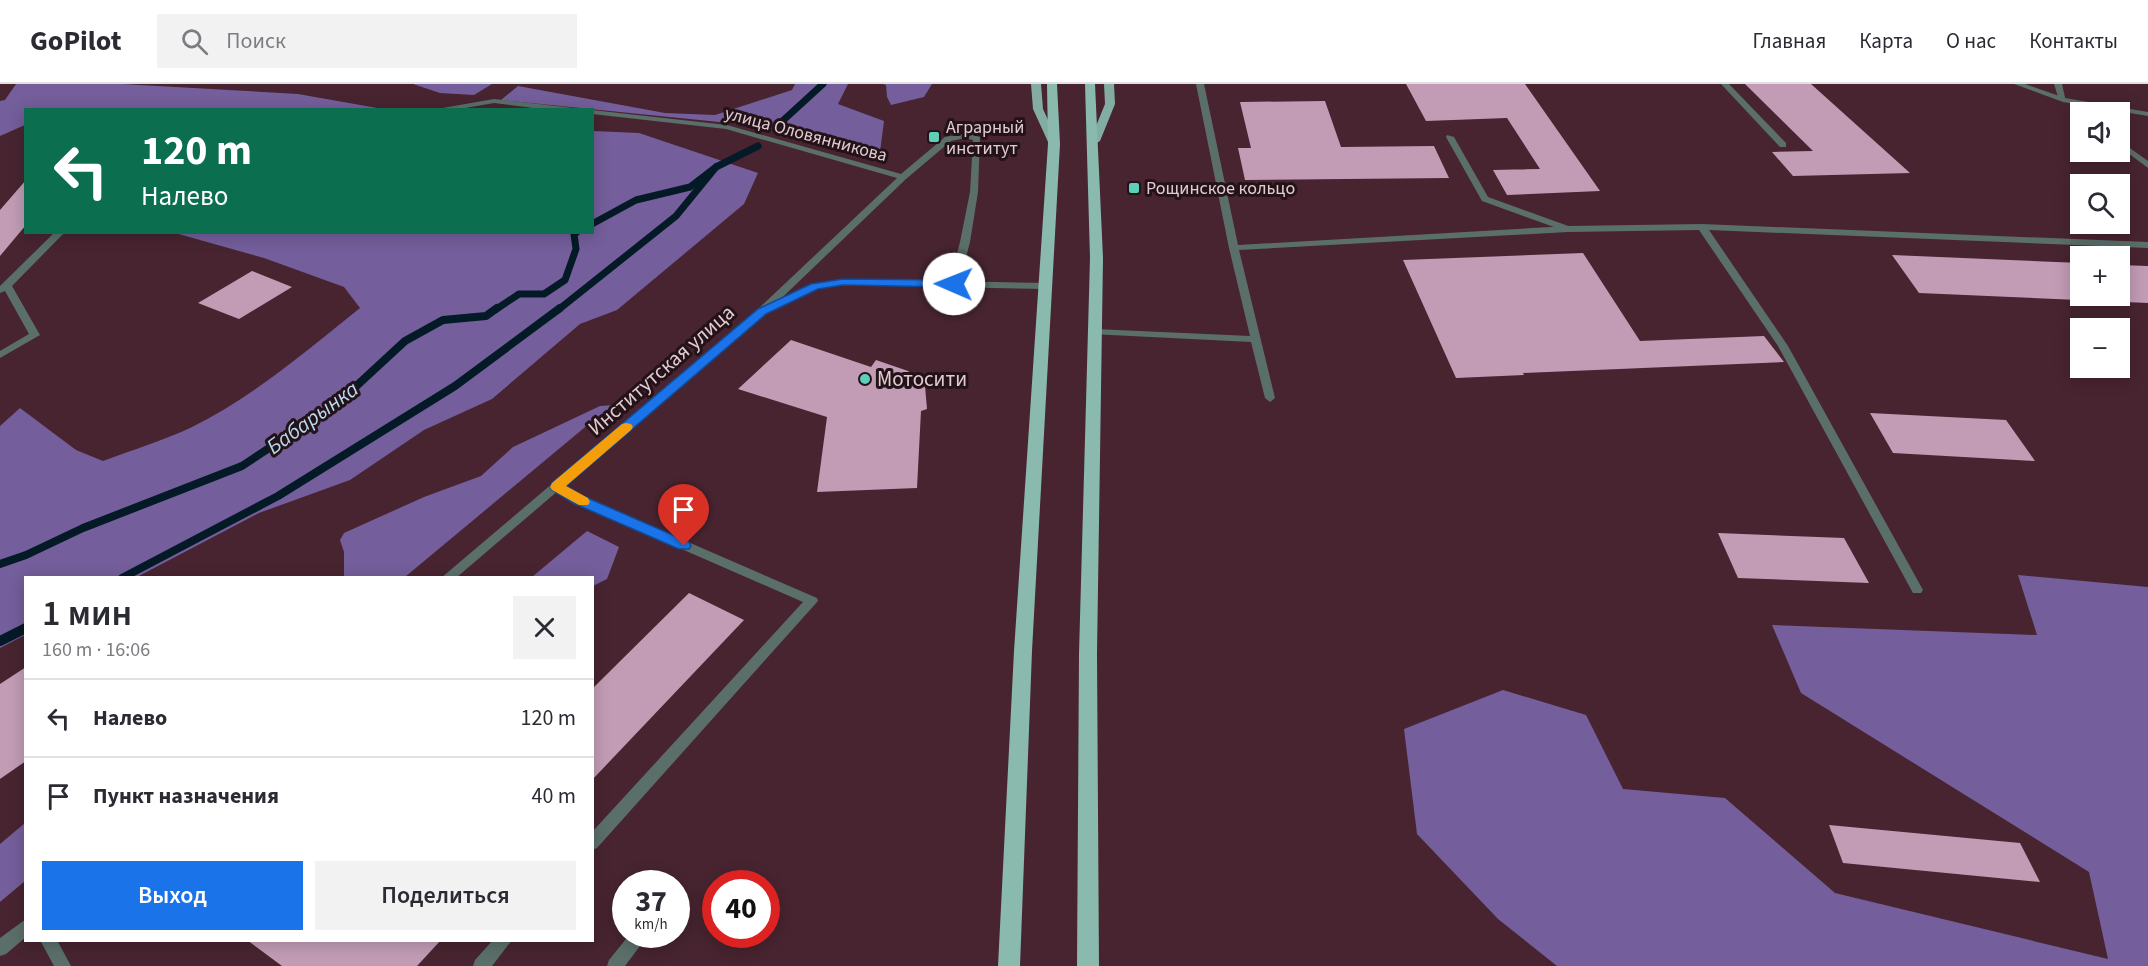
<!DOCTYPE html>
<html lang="ru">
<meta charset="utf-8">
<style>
body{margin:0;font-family:"Source Sans 3",sans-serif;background:#f2f2f3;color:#2b2b33;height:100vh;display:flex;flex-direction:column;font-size:22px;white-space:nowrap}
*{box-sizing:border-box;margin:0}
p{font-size:20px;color:#7c7c81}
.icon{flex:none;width:33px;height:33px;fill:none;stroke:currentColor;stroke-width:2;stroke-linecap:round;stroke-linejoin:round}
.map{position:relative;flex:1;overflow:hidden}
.panel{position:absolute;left:24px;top:492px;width:570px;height:366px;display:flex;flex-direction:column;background:#fff;border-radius:0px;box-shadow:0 3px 15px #0003}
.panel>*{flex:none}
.banner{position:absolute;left:24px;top:24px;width:570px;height:126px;border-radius:0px;box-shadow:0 3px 15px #0003;background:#0b6e4f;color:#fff;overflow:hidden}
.controls{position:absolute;left:2070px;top:18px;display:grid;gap:12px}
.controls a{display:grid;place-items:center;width:60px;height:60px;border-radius:0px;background:#fff;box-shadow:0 3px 15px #0003;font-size:30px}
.speed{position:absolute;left:612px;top:786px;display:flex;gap:12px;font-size:30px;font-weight:700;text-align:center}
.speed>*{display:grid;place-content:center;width:78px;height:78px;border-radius:50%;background:#fff;box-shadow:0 3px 15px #0003;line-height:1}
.speed small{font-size:15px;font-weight:400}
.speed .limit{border:9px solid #d22;background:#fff;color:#111}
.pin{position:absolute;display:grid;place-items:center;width:51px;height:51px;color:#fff;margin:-62px -26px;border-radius:50% 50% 50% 0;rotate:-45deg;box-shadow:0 0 6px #0007}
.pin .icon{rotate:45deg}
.me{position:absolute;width:66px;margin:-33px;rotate:271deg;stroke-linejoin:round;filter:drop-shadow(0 0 4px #0008)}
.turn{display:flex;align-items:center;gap:21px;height:126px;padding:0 18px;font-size:27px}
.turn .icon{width:78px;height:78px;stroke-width:2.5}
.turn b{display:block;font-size:42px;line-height:51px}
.round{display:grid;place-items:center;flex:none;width:63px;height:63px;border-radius:0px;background:#f2f2f3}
.headline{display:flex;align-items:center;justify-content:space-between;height:102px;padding:0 18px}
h1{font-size:36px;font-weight:600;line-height:45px}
.cta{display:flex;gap:12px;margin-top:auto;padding:12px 18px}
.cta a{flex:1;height:69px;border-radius:0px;background:#1a73e8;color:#fff;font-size:24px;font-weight:600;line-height:69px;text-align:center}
.cta a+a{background:#f2f2f3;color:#2b2b33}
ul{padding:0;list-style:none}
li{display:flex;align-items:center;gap:18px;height:78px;padding:0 18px;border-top:2px solid #e1e1e2}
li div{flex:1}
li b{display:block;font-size:22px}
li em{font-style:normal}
header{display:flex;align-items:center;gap:36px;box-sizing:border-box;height:84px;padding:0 30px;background:#fff;border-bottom:2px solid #e1e1e2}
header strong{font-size:28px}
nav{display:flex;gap:33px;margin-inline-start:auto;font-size:21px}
.search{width:420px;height:54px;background:#f2f2f3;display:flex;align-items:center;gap:15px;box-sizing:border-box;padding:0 21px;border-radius:0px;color:#7c7c81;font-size:22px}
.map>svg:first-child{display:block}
</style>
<header>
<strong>GoPilot</strong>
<div class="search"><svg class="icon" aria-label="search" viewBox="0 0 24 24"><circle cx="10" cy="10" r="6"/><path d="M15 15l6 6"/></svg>Поиск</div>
<nav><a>Главная</a><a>Карта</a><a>О нас</a><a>Контакты</a></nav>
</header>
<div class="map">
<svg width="2148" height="882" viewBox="0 0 2148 882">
<rect width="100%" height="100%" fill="#472430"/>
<!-- forest -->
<g fill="#745e9b">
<polygon points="16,0 122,0 298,10 383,25 26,26 25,41 0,52 0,17 5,16"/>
<polygon points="413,0 492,0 474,11 440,9"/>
<polygon points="795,0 848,0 838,20 884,37 880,68 759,42 501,16 518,2 665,29 715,31 792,6"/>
<polygon points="883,0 932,0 924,13 891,21 887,13 886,1"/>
<path d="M 593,47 L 639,49 L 758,89 L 744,120 L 617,226 L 580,240 L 492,315 L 424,346 L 350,396 L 259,429 L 137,493 L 26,494 L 25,551 L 0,564 L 0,342 L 20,324 L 76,366 L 103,377 C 132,366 162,357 190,344 C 252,314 306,267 360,224 L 344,203 L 264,174 L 175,149 L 592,148 Z"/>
<polygon points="614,321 613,326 590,339 405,493 344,493 344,468 340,456 344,449 424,413 481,392 513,363 600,322"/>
<polygon points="587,447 619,463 607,495 593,502 592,494 532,493"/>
<polygon points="2018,491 2148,503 2148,882 1557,882 1498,835 1417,750 1404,645 1503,606 1586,631 1623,705 1725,714 1835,809 2108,875 2089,788 1801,609 1772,541 2037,551"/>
<polygon points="25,739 25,797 0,818 0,760"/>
</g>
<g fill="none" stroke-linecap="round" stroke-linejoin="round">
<!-- stream-far2 -->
<g stroke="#051a27" stroke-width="7">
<polyline points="777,42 823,0"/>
<polyline points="592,140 636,116 690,103 716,83 758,62"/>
<polyline points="495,226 519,210 544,210 565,196 576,165 574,150 577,148"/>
<polyline points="558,226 676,132 716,83"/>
</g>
<!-- stream-far1 -->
<g stroke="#051a27" stroke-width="8">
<polyline points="0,480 26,471 83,444 242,382 339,318 405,257 443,236 486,232 497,224"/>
<polyline points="122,494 278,412 455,302 560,224"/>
</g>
<!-- stream -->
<polyline stroke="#051a27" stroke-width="10" points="0,557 26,544"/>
</g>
<!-- building -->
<g fill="#c29cb5">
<polygon points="1406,0 1525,0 1600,107 1507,111 1493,86 1540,85 1507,34 1426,37"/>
<polygon points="1745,0 1811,0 1910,89 1793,92 1772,68 1813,67"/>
<polygon points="1325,17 1341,63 1434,62 1449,94 1245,96 1238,64 1251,64 1240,18"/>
<polygon points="26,96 26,141 0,172 0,126"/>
<polygon points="1583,169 1640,257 1764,252 1784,278 1523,289 1524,291 1456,294 1403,176"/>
<polygon points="1892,171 2080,179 2080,212 2120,212 2120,181 2148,182 2148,219 1919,209"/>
<polygon points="252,187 292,203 239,235 198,219"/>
<polygon points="791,256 871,283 876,276 908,287 917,293 925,302 927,325 921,327 917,404 817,408 827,333 738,305"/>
<polygon points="1870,329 2006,336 2035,377 1893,369"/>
<polygon points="1718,449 1844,454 1869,499 1738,494"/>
<polygon points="689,509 744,536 592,696 592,605"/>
<polygon points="26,583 26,677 0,695 0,600"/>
<polygon points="1829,741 2020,759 2040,798 1843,779"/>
<polygon points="247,856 441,856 417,882 282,882"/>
</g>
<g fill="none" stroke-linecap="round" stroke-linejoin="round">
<!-- service -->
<g fill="#5b6f6a" fill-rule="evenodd">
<polygon points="1721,0 1729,0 1786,59 1786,63 1780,63"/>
<polygon points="2054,0 2062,0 2066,18 2059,16"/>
<polygon points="494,15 573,24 577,26 548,26 494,19 454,26 431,26"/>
<polygon points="592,26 727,41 901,90 945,53 965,49 980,53 978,108 970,158 959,200 954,203 949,200 960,158 970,108 973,56 965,54 951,57 906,95 766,229 758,229 758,225 897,94 726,45 592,30"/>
<polygon points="1447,51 1454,53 1488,113 1571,143 1571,147 1565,147 1482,117 1446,53"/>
<polygon points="55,148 65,148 12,202 40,251 0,274 0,267 29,250 5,207 0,209 0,202"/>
<polygon points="557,399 582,412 817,514 818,517 597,764 592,766 592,748 803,518 574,418 553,406 551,403"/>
<polygon points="630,850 649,850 625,882 607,882 609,876"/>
<polygon points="40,856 57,856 71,882 54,882"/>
<polygon points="493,856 512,856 492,882 473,882 475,876"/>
</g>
<!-- minor -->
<g fill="#5b6f6a" fill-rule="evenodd">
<polygon points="1196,0 1204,0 1238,161 1568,142 1702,140 2148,158 2148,164 1709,146 1788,262 1923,506 1921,509 1913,509 1778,262 1699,146 1568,148 1239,166 1275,314 1270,318 1265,314 1251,258 1091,250 1091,246 1095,245 1250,252 1229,164"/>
<polygon points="2014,0 2025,0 2065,14 2148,28 2148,32 2063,18"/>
<polygon points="2120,57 2148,77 2148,84 2120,63"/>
</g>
<!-- tertiary -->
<g fill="#5b6f6a" fill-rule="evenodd">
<polygon points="843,195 1047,199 1052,202 1047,205 843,201 817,205 766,229 456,494 441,494 758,225 812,200"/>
<polygon points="26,835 26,853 6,870 0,872 0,854"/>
</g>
<!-- primary -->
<g fill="#83ada3" fill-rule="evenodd">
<polygon points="1031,0 1041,0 1043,25 1059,60 1058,62 1049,60 1033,25"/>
<polygon points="1104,0 1114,0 1115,20 1100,57 1095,60 1090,57 1105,20"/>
</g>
<!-- trunk -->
<g fill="#8ab9ae" fill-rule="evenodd">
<polygon points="1047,0 1057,0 1060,60 1032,567 1020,882 998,882 1014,567 1048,60"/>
<polygon points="1085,0 1095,0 1103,174 1097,570 1099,882 1077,882 1079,570 1090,174"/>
</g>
</g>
<!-- route -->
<polygon fill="#1a73e8" stroke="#114b97" stroke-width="1.5" points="843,195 954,196 960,200 954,203 843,201 818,205 766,230 566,402 583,412 689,458 691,462 689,465 679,465 573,419 552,406 550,403 552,399 758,225 811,200"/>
<!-- slow -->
<polygon fill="#f59e0b" points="626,339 631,340 633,343 631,346 566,402 588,414 590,418 588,421 579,421 552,406 550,403 552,399 622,340"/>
<!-- markers -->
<g fill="#5dceb9" stroke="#231318" stroke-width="2">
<rect x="928" y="47" width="12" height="12" rx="3"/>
<rect x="1128" y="98" width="12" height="12" rx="3"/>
<circle cx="865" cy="295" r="6"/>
</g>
<g text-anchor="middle" stroke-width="6" stroke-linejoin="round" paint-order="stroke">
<!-- far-poi labels -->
<g font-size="18" fill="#e2cad1" stroke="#231318" text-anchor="start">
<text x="946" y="49">Аграрный<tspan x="946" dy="21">институт</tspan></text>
<text x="1146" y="110">Рощинское кольцо</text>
</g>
<!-- far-street labels -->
<g font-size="18" fill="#e2cad1" stroke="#231318">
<text transform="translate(806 50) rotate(15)" y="6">улица Оловянникова</text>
</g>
<!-- street labels -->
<g font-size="21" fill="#e2cad1" stroke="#231318">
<text transform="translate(661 286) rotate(-41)" y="7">Институтская улица</text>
</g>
<!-- poi labels -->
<g font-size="21" fill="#e2cad1" stroke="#231318" text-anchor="start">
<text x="877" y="302">Мотосити</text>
</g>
<!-- water labels -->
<g font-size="22" font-style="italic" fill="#b6d9f1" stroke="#231318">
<text transform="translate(312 333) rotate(-36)" y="8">Бабарынка</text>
</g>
</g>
</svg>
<div class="controls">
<a><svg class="icon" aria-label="sound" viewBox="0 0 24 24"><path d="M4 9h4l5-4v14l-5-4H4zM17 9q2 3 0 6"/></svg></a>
<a><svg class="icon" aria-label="search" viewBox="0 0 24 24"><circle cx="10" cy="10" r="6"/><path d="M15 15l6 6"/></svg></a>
<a>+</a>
<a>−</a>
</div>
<div class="speed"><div>37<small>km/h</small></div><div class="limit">40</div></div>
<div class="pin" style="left:684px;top:462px;background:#d93025"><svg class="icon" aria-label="arrive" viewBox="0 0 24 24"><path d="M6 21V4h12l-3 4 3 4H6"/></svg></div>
<svg class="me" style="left:954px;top:200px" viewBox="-20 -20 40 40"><circle r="19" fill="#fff"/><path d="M0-13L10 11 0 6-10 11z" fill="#1a73e8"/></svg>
<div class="banner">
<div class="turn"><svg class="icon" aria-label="left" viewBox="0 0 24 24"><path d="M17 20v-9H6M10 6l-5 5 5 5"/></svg><div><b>120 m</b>Налево</div></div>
</div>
<section class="panel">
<div class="headline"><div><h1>1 мин</h1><p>160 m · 16:06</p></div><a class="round"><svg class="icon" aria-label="close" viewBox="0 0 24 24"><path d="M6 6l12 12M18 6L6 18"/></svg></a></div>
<ul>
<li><svg class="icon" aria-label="left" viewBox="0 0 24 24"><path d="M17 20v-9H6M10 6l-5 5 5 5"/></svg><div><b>Налево</b></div><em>120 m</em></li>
<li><svg class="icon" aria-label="arrive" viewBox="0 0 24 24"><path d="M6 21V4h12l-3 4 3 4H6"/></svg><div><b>Пункт назначения</b></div><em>40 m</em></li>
</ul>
<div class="cta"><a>Выход</a><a>Поделиться</a></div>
</section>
</div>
